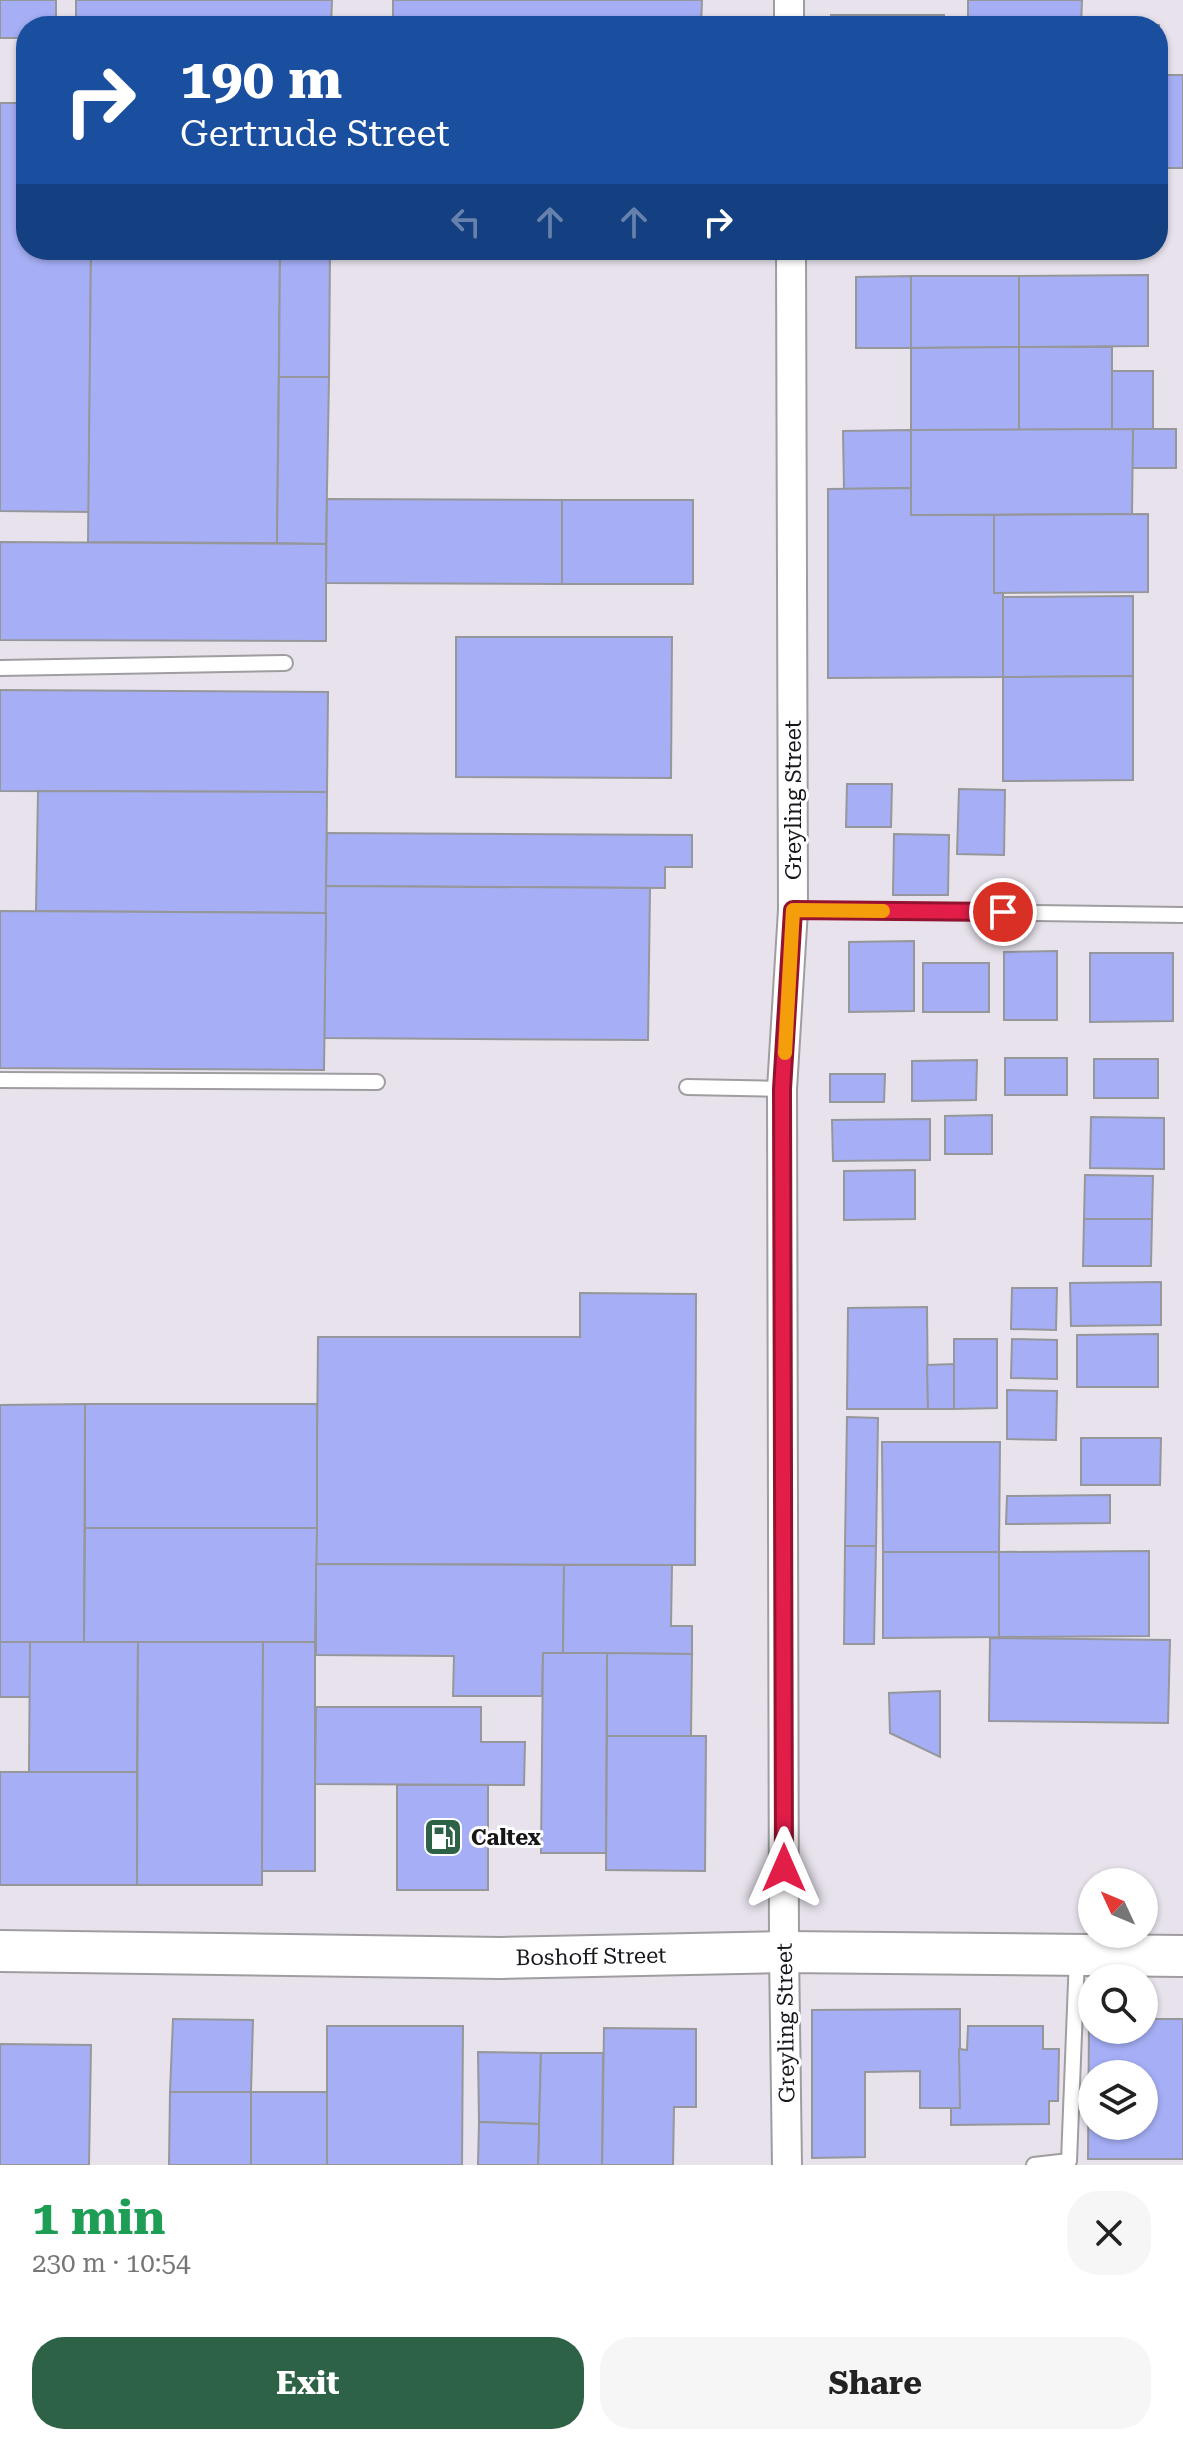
<!DOCTYPE html>
<meta charset="utf-8">
<style>
body{margin:0;font-family:"Roboto Serif",serif;background:#f6f6f6;color:#222;height:100vh;display:flex;flex-direction:column;font-size:30px;white-space:nowrap}
*{box-sizing:border-box;margin:0}
p{font-size:26px;color:#767676}
.icon{flex:none;width:44px;height:44px;fill:none;stroke:currentColor;stroke-width:2;stroke-linecap:round;stroke-linejoin:round}
.map{position:relative;height:2165px;overflow:hidden}
.side{display:flex;flex-direction:column;background:#fff;flex:1}
.side>*{flex:none}
.hud{position:absolute;left:16px;top:16px;width:1152px;height:244px;border-radius:32px;box-shadow:0 2px 6px #0004;background:#1a4fa0;color:#fff;overflow:hidden}
.needle{width:52px;rotate:314deg}
.tools{position:absolute;left:1078px;top:1868px;display:grid;gap:16px}
.tools a{display:grid;place-items:center;width:80px;height:80px;border-radius:50%;background:#fff;box-shadow:0 2px 6px #0004;font-size:40px}
.pin{position:absolute;display:grid;place-items:center;width:68px;height:68px;color:#fff;margin:-34px;border:4px solid #fff;border-radius:50%;box-shadow:0 2px 8px #0007}
.me{position:absolute;width:88px;margin:-44px;rotate:0deg;stroke-linejoin:round;filter:drop-shadow(0 0 6px #0008)}
.turn{display:flex;align-items:center;gap:28px;height:168px;padding:0 32px;font-size:36px}
.turn .icon{width:104px;height:104px;stroke-width:2.5}
.turn b{display:block;font-size:56px;line-height:68px}
.lanes{display:flex;align-items:center;height:76px;padding:0 32px;background:#0003;justify-content:center;gap:40px;direction:ltr}
.lanes .off{opacity:.35}
.round{display:grid;place-items:center;flex:none;width:84px;height:84px;border-radius:32px;background:#f6f6f6}
.headline{display:flex;align-items:center;justify-content:space-between;height:136px;padding:0 32px}
h1{font-size:48px;font-weight:700;line-height:60px;color:#1e9e55}
.action{display:flex;gap:16px;margin-top:auto;padding:16px 32px}
.action a{flex:1;height:92px;border-radius:32px;background:#2d6247;color:#fff;font-size:32px;font-weight:700;line-height:92px;text-align:center}
.action a+a{background:#f6f6f6;color:#222}
.map>svg:first-child{display:block}
</style>
<div class="map">
<svg width="1183" height="2165" viewBox="0 0 1183 2165">
<rect width="100%" height="100%" fill="#f1eff3"/>
<!-- built -->
<path fill="#e7e2ec" fill-rule="evenodd" d="M 0,0 L 1183,0 L 1183,2165 L 0,2165 ZM 26,26 L 1158,26 L 1158,250 L 26,250 ZM 1092,1882 L 1144,1882 L 1144,1934 L 1092,1934 ZM 1092,1978 L 1144,1978 L 1144,2030 L 1092,2030 ZM 1092,2074 L 1144,2074 L 1144,2126 L 1092,2126 Z"/>
<!-- building -->
<g fill="#a6aff6" stroke="#96979a" stroke-width="2" fill-rule="evenodd">
<polygon points="0,0 56,0 56,26 26,26 26,38 0,38"/>
<polygon points="76,0 332,0 331,26 76,26"/>
<polygon points="393,0 702,0 701,26 393,26"/>
<polygon points="968,0 1082,0 1081,26 968,26"/>
<rect x="831" y="15" width="113" height="11"/>
<polygon points="1081,24 1159,25 1159,65 1158,26"/>
<rect x="1158" y="75" width="25" height="93"/>
<polygon points="0,103 26,103 26,250 91,250 89,512 0,511"/>
<polygon points="91,250 280,250 277,543 88,542"/>
<polygon points="280,250 330,250 329,377 279,377"/>
<polygon points="375,250 610,250 610,254 375,253"/>
<polygon points="1148,275 1148,346 1019,347 1019,276"/>
<polygon points="911,276 911,348 856,348 856,277"/>
<polygon points="911,276 1019,276 1019,347 911,348"/>
<polygon points="1019,347 1019,430 911,430 911,348"/>
<polygon points="1019,347 1112,347 1112,429 1019,430"/>
<rect x="1112" y="371" width="41" height="58"/>
<polygon points="279,377 329,377 326,544 277,543"/>
<polygon points="1133,429 1176,429 1176,468 1132,468"/>
<polygon points="1133,429 1132,514 911,515 911,430"/>
<polygon points="911,430 911,488 844,489 843,431"/>
<polygon points="911,488 911,515 994,515 994,593 1003,593 1003,677 828,678 828,489"/>
<polygon points="327,499 562,500 562,584 326,583"/>
<rect x="562" y="500" width="131" height="84"/>
<polygon points="1148,514 1148,592 994,593 994,515"/>
<polygon points="0,542 326,544 326,641 0,640"/>
<polygon points="1133,596 1133,676 1003,677 1003,597"/>
<polygon points="456,637 672,637 671,778 456,777"/>
<polygon points="1133,676 1133,780 1003,781 1003,677"/>
<polygon points="0,690 328,692 327,792 0,791"/>
<polygon points="847,784 892,784 891,827 846,827"/>
<polygon points="959,789 1005,790 1004,855 957,854"/>
<polygon points="38,791 327,792 326,913 36,911"/>
<polygon points="327,833 692,835 692,867 665,867 665,888 326,886"/>
<polygon points="894,834 949,835 948,895 893,895"/>
<polygon points="326,886 650,888 648,1040 324,1038"/>
<polygon points="0,911 326,913 324,1070 0,1068"/>
<polygon points="914,941 914,1011 849,1012 849,942"/>
<polygon points="1057,951 1057,1020 1004,1020 1004,952"/>
<polygon points="1090,953 1173,953 1173,1021 1090,1022"/>
<rect x="923" y="963" width="66" height="49"/>
<rect x="1005" y="1058" width="62" height="37"/>
<rect x="1094" y="1059" width="64" height="39"/>
<polygon points="977,1060 976,1100 912,1101 912,1061"/>
<polygon points="830,1074 885,1074 884,1102 830,1102"/>
<polygon points="992,1115 992,1154 945,1154 945,1116"/>
<polygon points="1091,1117 1164,1118 1164,1169 1090,1168"/>
<polygon points="930,1119 930,1160 833,1161 832,1120"/>
<polygon points="915,1170 915,1219 844,1220 844,1171"/>
<polygon points="1085,1175 1153,1176 1152,1219 1084,1219"/>
<polygon points="1084,1219 1152,1219 1151,1266 1083,1266"/>
<polygon points="1161,1282 1161,1325 1071,1326 1070,1283"/>
<polygon points="1012,1288 1057,1288 1056,1330 1011,1329"/>
<polygon points="580,1293 696,1294 695,1565 316,1564 318,1337 580,1337"/>
<polygon points="927,1307 928,1409 847,1409 848,1308"/>
<polygon points="1158,1334 1158,1387 1077,1387 1077,1335"/>
<polygon points="954,1339 997,1339 997,1408 954,1409"/>
<polygon points="1012,1339 1057,1340 1057,1379 1011,1378"/>
<polygon points="954,1364 954,1409 928,1409 927,1365"/>
<polygon points="1007,1390 1057,1391 1056,1440 1007,1439"/>
<rect x="85" y="1404" width="232" height="124"/>
<polygon points="85,1404 84,1642 0,1642 0,1405"/>
<polygon points="847,1417 878,1418 876,1546 845,1546"/>
<polygon points="1081,1438 1161,1438 1160,1485 1081,1485"/>
<polygon points="882,1442 1000,1442 999,1552 883,1552"/>
<polygon points="1110,1495 1110,1523 1006,1524 1007,1496"/>
<polygon points="85,1528 317,1528 315,1642 84,1642"/>
<polygon points="845,1546 876,1546 874,1644 844,1644"/>
<polygon points="1149,1551 1149,1636 999,1637 999,1552"/>
<polygon points="883,1552 999,1552 999,1637 883,1638"/>
<polygon points="316,1564 564,1565 563,1653 543,1653 542,1696 453,1696 454,1656 316,1655"/>
<polygon points="564,1565 672,1565 671,1626 692,1626 692,1654 563,1653"/>
<polygon points="990,1638 1170,1640 1168,1723 989,1721"/>
<rect x="0" y="1642" width="30" height="55"/>
<polygon points="30,1642 138,1642 137,1772 29,1772"/>
<polygon points="138,1642 263,1642 262,1885 137,1885"/>
<polygon points="263,1642 315,1642 315,1871 262,1871"/>
<polygon points="543,1653 607,1653 606,1853 541,1853"/>
<polygon points="607,1653 692,1654 691,1736 607,1736"/>
<polygon points="940,1691 940,1757 890,1733 889,1693"/>
<polygon points="316,1707 481,1707 481,1742 525,1742 524,1785 315,1784"/>
<polygon points="607,1736 706,1736 705,1871 606,1870"/>
<rect x="0" y="1772" width="137" height="113"/>
<rect x="397" y="1785" width="91" height="105"/>
<polygon points="960,2009 960,2108 920,2108 920,2071 865,2072 865,2157 812,2158 812,2010"/>
<polygon points="173,2019 253,2020 251,2092 170,2092"/>
<path d="M 1089,2019 L 1092,2030 L 1144,2030 L 1144,2019 L 1183,2019 L 1183,2159 L 1088,2159 ZM 1092,2074 L 1144,2074 L 1144,2126 L 1092,2126 Z"/>
<polygon points="327,2026 463,2026 462,2165 327,2165"/>
<polygon points="968,2026 1043,2026 1043,2049 1059,2049 1058,2101 1049,2101 1049,2124 951,2125 951,2108 960,2108 959,2049 967,2050"/>
<polygon points="604,2028 696,2029 696,2107 674,2107 673,2165 602,2165"/>
<polygon points="0,2044 91,2045 89,2165 0,2165"/>
<polygon points="478,2052 541,2053 539,2124 479,2122"/>
<polygon points="541,2053 603,2053 602,2165 538,2165"/>
<polygon points="170,2092 251,2092 251,2165 169,2165"/>
<rect x="251" y="2092" width="76" height="73"/>
<polygon points="479,2122 539,2124 538,2165 478,2165"/>
</g>
<g fill="none" stroke-linecap="round" stroke-linejoin="round">
<defs>
<g id="service">
<polyline points="0,668 285,663"/>
<polyline points="793,910 1183,915"/>
<polyline points="0,1080 377,1082"/>
<polyline points="687,1087 782,1089"/>
<polyline points="1034,2165 1069,2161 1077,1957"/>
</g>
<g id="minor">
<polyline points="789,0 789,26"/>
<polyline points="787,2165 784,1952 782,1089 793,910 791,250"/>
</g>
<polyline id="secondary" points="0,1951 501,1958 784,1952 1183,1956"/>
</defs>
<!-- service casing -->
<use href="#service" stroke="#9f9da0" stroke-width="18"/>
<!-- minor casing -->
<use href="#minor" stroke="#9f9da0" stroke-width="32"/>
<!-- secondary casing -->
<use href="#secondary" stroke="#9f9da0" stroke-width="44"/>
<!-- service -->
<use href="#service" stroke="#fff" stroke-width="14"/>
<!-- minor -->
<use href="#minor" stroke="#fff" stroke-width="28"/>
<!-- secondary -->
<use href="#secondary" stroke="#fff" stroke-width="40"/>
</g>
<g fill="none" stroke-linecap="round" stroke-linejoin="round">
<defs>
<polyline id="route" points="784,1868 782,1089 793,910 1003,912"/>
</defs>
<!-- route casing -->
<use href="#route" stroke="#92132f" stroke-width="20"/>
<!-- route -->
<use href="#route" stroke="#e11d48" stroke-width="14"/>
<!-- slow -->
<polyline stroke="#f59e0b" stroke-width="14" points="785,1053 793,910 883,911"/>
</g>
<!-- icons -->
<defs>
<symbol id="fuel-square" viewBox="-11 -11 22 22"><rect x="-9" y="-9" width="18" height="18" rx="4" fill="#2d6247" stroke="#fefdff"/><path d="M-5.5-6h7V0h2V4h1.3V-2.5L3-4.5l.8-.8L6-3V5H2.5V1h-1V6h-7ZM-4.2-4.7v3.2H.2V-4.7Z" fill="#fff"/></symbol>
</defs>
<g fill-rule="evenodd">
<use href="#fuel-square" x="421" y="1815" width="44" height="44"/>
</g>
<g text-anchor="middle" stroke-width="6" stroke-linejoin="round" paint-order="stroke">
<!-- street labels -->
<g font-size="22" fill="#171718" stroke="#fefdff">
<text transform="translate(793 800) rotate(-90)" y="8">Greyling Street</text>
<text transform="translate(591 1956) rotate(-1)" y="8">Boshoff Street</text>
<text transform="translate(785 2023) rotate(-91)" y="8">Greyling Street</text>
</g>
<!-- poi labels -->
<g font-size="22" font-weight="bold" fill="#171718" stroke="#fefdff" text-anchor="start">
<text x="471" y="1845">Caltex</text>
</g>
</g>
</svg>
<div class="tools">
<a><svg class="needle" viewBox="-14 -14 28 28"><path d="M0-13l5 13h-10z" fill="#e53935"/><path d="M0 13l5-13h-10z" fill="#767676"/></svg></a>
<a><svg class="icon" aria-label="search" viewBox="0 0 24 24"><circle cx="10" cy="10" r="6"/><path d="M15 15l6 6"/></svg></a>
<a><svg class="icon" aria-label="layers" viewBox="0 0 24 24"><path d="M12 4l9 5-9 5-9-5zM3 14l9 5 9-5"/></svg></a>
</div>
<div class="pin" style="left:1003px;top:912px;background:#d93025"><svg class="icon" aria-label="arrive" viewBox="0 0 24 24"><path d="M6 21V4h12l-3 4 3 4H6"/></svg></div>
<svg class="me" style="left:784px;top:1868px" viewBox="-20 -20 40 40"><path d="M0-17L14 15 0 8-14 15z" fill="#e11d48" stroke="#fff" stroke-width="4"/></svg>
<div class="hud">
<div class="turn"><svg class="icon" aria-label="right" viewBox="0 0 24 24"><path d="M7 20v-9h11M14 6l5 5-5 5"/></svg><div><b>190 m</b>Gertrude Street</div></div>
<div class="lanes"><svg class="icon off" aria-label="left" viewBox="0 0 24 24"><path d="M17 20v-9H6M10 6l-5 5 5 5"/></svg><svg class="icon off" aria-label="ahead" viewBox="0 0 24 24"><path d="M12 20V5M6 11l6-6 6 6"/></svg><svg class="icon off" aria-label="ahead" viewBox="0 0 24 24"><path d="M12 20V5M6 11l6-6 6 6"/></svg><svg class="icon" aria-label="right" viewBox="0 0 24 24"><path d="M7 20v-9h11M14 6l5 5-5 5"/></svg></div>
</div>
</div>
<section class="side">
<div class="headline"><div><h1>1 min</h1><p>230 m · 10:54</p></div><a class="round"><svg class="icon" aria-label="close" viewBox="0 0 24 24"><path d="M6 6l12 12M18 6L6 18"/></svg></a></div>
<div class="action"><a>Exit</a><a>Share</a></div>
</section>
